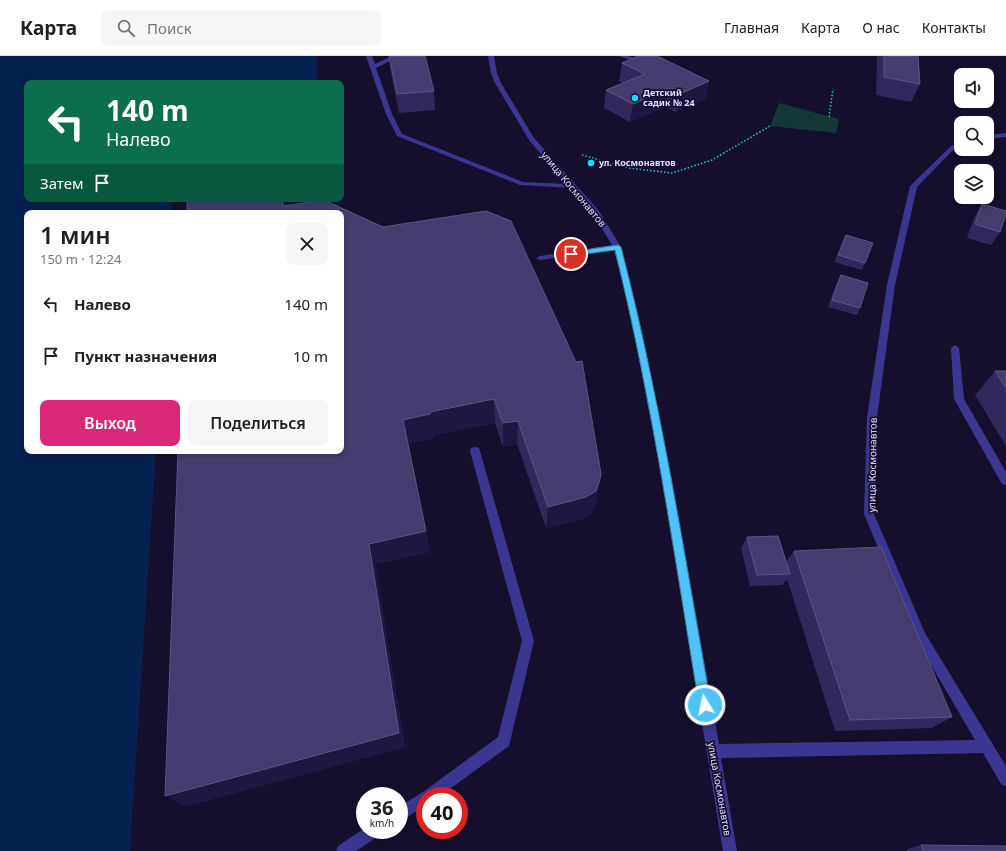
<!DOCTYPE html>
<html lang="ru">
<meta charset="utf-8">
<style>
body{margin:0;font-family:"Noto Sans",sans-serif;background:#f6f6f6;color:#202124;height:100vh;display:flex;flex-direction:column;font-size:15px;white-space:nowrap}
*{box-sizing:border-box;margin:0}
p{font-size:13px;color:#757577}
.icon{flex:none;width:22px;height:22px;fill:none;stroke:currentColor;stroke-width:2;stroke-linecap:round;stroke-linejoin:round}
.map{position:relative;flex:1;overflow:hidden}
.sheet{position:absolute;left:24px;top:154px;width:320px;height:244px;display:flex;flex-direction:column;background:#fff;border-radius:8px;box-shadow:0 2px 6px #0003}
.sheet>*{flex:none}
.top-card{position:absolute;left:24px;top:24px;width:320px;height:122px;border-radius:8px;box-shadow:0 2px 6px #0003;background:#0b6e4f;color:#fff;overflow:hidden}
.controls{position:absolute;left:954px;top:12px;display:grid;gap:8px}
.controls a{display:grid;place-items:center;width:40px;height:40px;border-radius:8px;background:#fff;box-shadow:0 2px 6px #0003;font-size:20px}
.speed{position:absolute;left:356px;top:731px;display:flex;gap:8px;font-size:20px;font-weight:700;text-align:center}
.speed>*{display:grid;place-content:center;width:52px;height:52px;border-radius:50%;background:#fff;box-shadow:0 2px 6px #0003;line-height:1}
.speed small{font-size:10px;font-weight:400}
.speed .limit{border:6px solid #d22;background:#fff;color:#111}
.pin{position:absolute;display:grid;place-items:center;width:34px;height:34px;color:#fff;margin:-17px;border:2px solid #fff;border-radius:50%;box-shadow:0 1px 4px #0007}
.me{position:absolute;width:44px;margin:-22px;rotate:350deg;stroke-linejoin:round;filter:drop-shadow(0 0 3px #0008)}
.turn{display:flex;align-items:center;gap:14px;height:84px;padding:0 16px;font-size:18px}
.turn .icon{width:52px;height:52px;stroke-width:2.5}
.turn b{display:block;font-size:28px;line-height:34px}
.then{display:flex;align-items:center;height:38px;padding:0 16px;background:#0003;gap:8px;font-size:15px}
.round{display:grid;place-items:center;flex:none;width:42px;height:42px;border-radius:8px;background:#f6f6f6}
.summary{display:flex;align-items:center;justify-content:space-between;height:68px;padding:0 16px}
h1{font-size:24px;font-weight:600;line-height:30px}
.cta{display:flex;gap:8px;margin-top:auto;padding:8px 16px}
.cta a{flex:1;height:46px;border-radius:8px;background:#db2777;color:#fff;font-size:16px;font-weight:600;line-height:46px;text-align:center}
.cta a+a{background:#f6f6f6;color:#202124}
ul{padding:0;list-style:none}
li{display:flex;align-items:center;gap:12px;height:52px;padding:0 16px}
li div{flex:1}
li b{display:block;font-size:15px}
li em{font-style:normal}
header{display:flex;align-items:center;gap:24px;box-sizing:border-box;height:56px;padding:0 20px;background:#fff;border-bottom:1px solid #e0e0e0}
header strong{font-size:19px}
nav{display:flex;gap:22px;margin-inline-start:auto;font-size:14px}
.search{width:280px;height:36px;background:#f6f6f6;display:flex;align-items:center;gap:10px;box-sizing:border-box;padding:0 14px;border-radius:8px;color:#757577;font-size:15px}
.map>svg:first-child{display:block}
</style>
<header>
<strong>Карта</strong>
<div class="search"><svg class="icon" aria-label="search" viewBox="0 0 24 24"><circle cx="10" cy="10" r="6"/><path d="M15 15l6 6"/></svg>Поиск</div>
<nav><a>Главная</a><a>Карта</a><a>О нас</a><a>Контакты</a></nav>
</header>
<div class="map">
<svg width="1006" height="795" viewBox="0 0 1006 795">
<rect width="100%" height="100%" fill="#150f2d"/>
<!-- green -->
<polygon fill="#123837" points="779,47 839,63 836,77 770,70"/>
<!-- water -->
<polygon fill="#06204f" points="0,0 317,0 317,27 27,27 27,143 172,143 171,157 27,157 27,395 156,395 130,795 0,795"/>
<g fill="none" stroke-linecap="round" stroke-linejoin="round">
<!-- path -->
<g stroke="#26c8c1" stroke-width="1.5" stroke-dasharray="1.5 2" stroke-linecap="butt">
<polyline points="829,61 833,33"/>
<polyline points="582,99 629,112 672,117 712,104 770,70"/>
</g>
<!-- minor -->
<g fill="#3b3790" fill-rule="evenodd">
<polygon points="366,0 372,0 375,8 392,0 400,0 376,12 392,58 402,78 523,126 566,128 529,84 495,27 491,17 488,0 494,0 497,17 501,27 534,82 599,155 621,191 638,257 672,423 719,688 975,684 917,585 864,458 867,361 887,229 910,130 951,90 961,85 961,90 955,92 917,131 895,229 877,361 874,458 925,577 1006,710 1006,730 1001,728 983,697 721,702 737,795 723,795 662,423 630,257 614,194 540,204 536,202 540,200 612,189 593,158 570,132 520,129 397,80 386,58"/>
<polygon points="619,0 628,0 648,7 645,9"/>
<polygon points="1006,77 1006,81 987,83 987,79"/>
<polygon points="955,289 959,292 964,343 1006,416 1006,429 1002,428 954,343 951,292"/>
<polygon points="475,391 479,392 480,395 534,585 509,690 440,740 425,740 425,750 399,766 399,751 423,736 498,681 522,585 470,395 471,392"/>
<polygon points="365,772 365,774 382,774 380,779 356,795 336,795 338,790"/>
</g>
</g>
<!-- wall -->
<g fill="#32285c">
<polygon points="389,0 425,0 434,35 435,54 399,57 390,12"/>
<polygon points="877,0 918,0 920,28 911,46 876,39"/>
<polygon points="622,7 709,25 705,43 676,56 665,51 630,66 604,52 606,34 623,27 619,25"/>
<polygon points="286,143 287,150 600,423 596,446 591,457 582,463 546,472 517,388 503,391 495,367 433,379 434,382 408,387 430,496 375,508 405,691 186,750"/>
<polygon points="982,148 1000,176 991,189 967,182 974,162"/>
<polygon points="846,179 865,207 862,214 834,206"/>
<polygon points="841,219 860,252 857,259 828,251 837,226"/>
<polygon points="995,315 1006,315 1006,390 975,339"/>
<polygon points="747,481 786,506 794,495 952,661 932,672 835,675 787,523 782,529 750,530 741,492"/>
<polygon points="921,789 1006,795 907,795 907,793"/>
</g>
<!-- shaded-wall -->
<g fill="#1f1642">
<polygon points="709,25 705,43 676,56 680,38"/>
<polygon points="669,32 665,51 630,66 633,48"/>
<polygon points="282,143 286,143 288,157 283,150"/>
<polygon points="494,343 495,367 433,379 434,382 407,387 403,364 430,356"/>
<polygon points="518,365 517,388 503,391 503,367"/>
<polygon points="600,423 596,446 591,457 582,463 546,472 548,451"/>
<polygon points="426,475 430,496 375,508 405,691 186,750 165,740 369,488"/>
</g>
<!-- building -->
<g fill="#453b6e" stroke="#5d5484">
<polygon points="389,0 425,0 434,35 397,38"/>
<polygon points="638,0 657,0 709,25 680,38 669,32 633,48 606,34 645,18 622,7"/>
<polygon points="884,0 918,0 920,28 884,21"/>
<polygon points="187,143 282,143 283,150 324,144 383,171 486,155 511,165 576,306 582,305 601,418 600,423 596,435 586,441 548,451 518,365 503,367 494,343 430,356 430,358 403,364 426,475 369,488 399,677 165,740 178,395 341,395 341,157 187,157"/>
<polygon points="982,148 1006,155 1006,158 1000,176 975,168"/>
<polygon points="846,179 873,187 865,207 838,199"/>
<polygon points="841,219 868,227 860,252 832,244"/>
<polygon points="995,315 1006,315 1006,332"/>
<polygon points="778,480 790,518 757,519 747,481"/>
<polygon points="881,491 952,661 850,664 794,495"/>
<polygon points="921,789 1006,790 1006,795 923,795"/>
</g>
<!-- route -->
<path fill="#4fc3f7" stroke="#337fa1" d="M 618,189 L 621,191 C 660,342 684,496 711,649 L 709,654 L 705,655 L 701,654 L 699,649 C 674,497 652,344 615,194 L 571,200 L 567,198 L 571,196 Z"/>
<!-- markers -->
<g fill="#07e3ff" stroke="#150f2d" stroke-width="1.5">
<circle cx="635" cy="42" r="4"/>
<circle cx="591" cy="107" r="4"/>
</g>
<g text-anchor="middle" stroke-width="3.5" stroke-linejoin="round" paint-order="stroke">
<!-- far-poi labels -->
<g font-size="9" font-weight="bold" fill="#e0dbff" stroke="#150f2d" text-anchor="start">
<text x="643" y="40">Детский<tspan x="643" dy="10">садик № 24</tspan></text>
<text x="599" y="110">ул. Космонавтов</text>
</g>
<!-- street labels -->
<g font-size="10" fill="#e0dbff" stroke="#150f2d">
<text transform="translate(574 133) rotate(50)" y="4">улица Космонавтов</text>
<text transform="translate(872 409) rotate(-89)" y="4">улица Космонавтов</text>
<text transform="translate(720 733) rotate(80)" y="4">улица Космонавтов</text>
</g>
</g>
</svg>
<div class="controls">
<a><svg class="icon" aria-label="sound" viewBox="0 0 24 24"><path d="M4 9h4l5-4v14l-5-4H4zM17 9q2 3 0 6"/></svg></a>
<a><svg class="icon" aria-label="search" viewBox="0 0 24 24"><circle cx="10" cy="10" r="6"/><path d="M15 15l6 6"/></svg></a>
<a><svg class="icon" aria-label="layers" viewBox="0 0 24 24"><path d="M12 4l9 5-9 5-9-5zM3 14l9 5 9-5"/></svg></a>
</div>
<div class="speed"><div>36<small>km/h</small></div><div class="limit">40</div></div>
<div class="pin" style="left:571px;top:198px;background:#d93025"><svg class="icon" aria-label="arrive" viewBox="0 0 24 24"><path d="M6 21V4h12l-3 4 3 4H6"/></svg></div>
<svg class="me" style="left:705px;top:649px" viewBox="-20 -20 40 40"><circle r="17" fill="#4fc3f7" stroke="#fff" stroke-width="3"/><path d="M0-11L8 9 0 5-8 9z" fill="#fff"/></svg>
<div class="top-card">
<div class="turn"><svg class="icon" aria-label="left" viewBox="0 0 24 24"><path d="M17 20v-9H6M10 6l-5 5 5 5"/></svg><div><b>140 m</b>Налево</div></div>
<div class="then">Затем<svg class="icon" aria-label="arrive" viewBox="0 0 24 24"><path d="M6 21V4h12l-3 4 3 4H6"/></svg></div>
</div>
<section class="sheet">
<div class="summary"><div><h1>1 мин</h1><p>150 m · 12:24</p></div><a class="round"><svg class="icon" aria-label="close" viewBox="0 0 24 24"><path d="M6 6l12 12M18 6L6 18"/></svg></a></div>
<ul>
<li><svg class="icon" aria-label="left" viewBox="0 0 24 24"><path d="M17 20v-9H6M10 6l-5 5 5 5"/></svg><div><b>Налево</b></div><em>140 m</em></li>
<li><svg class="icon" aria-label="arrive" viewBox="0 0 24 24"><path d="M6 21V4h12l-3 4 3 4H6"/></svg><div><b>Пункт назначения</b></div><em>10 m</em></li>
</ul>
<div class="cta"><a>Выход</a><a>Поделиться</a></div>
</section>
</div>
